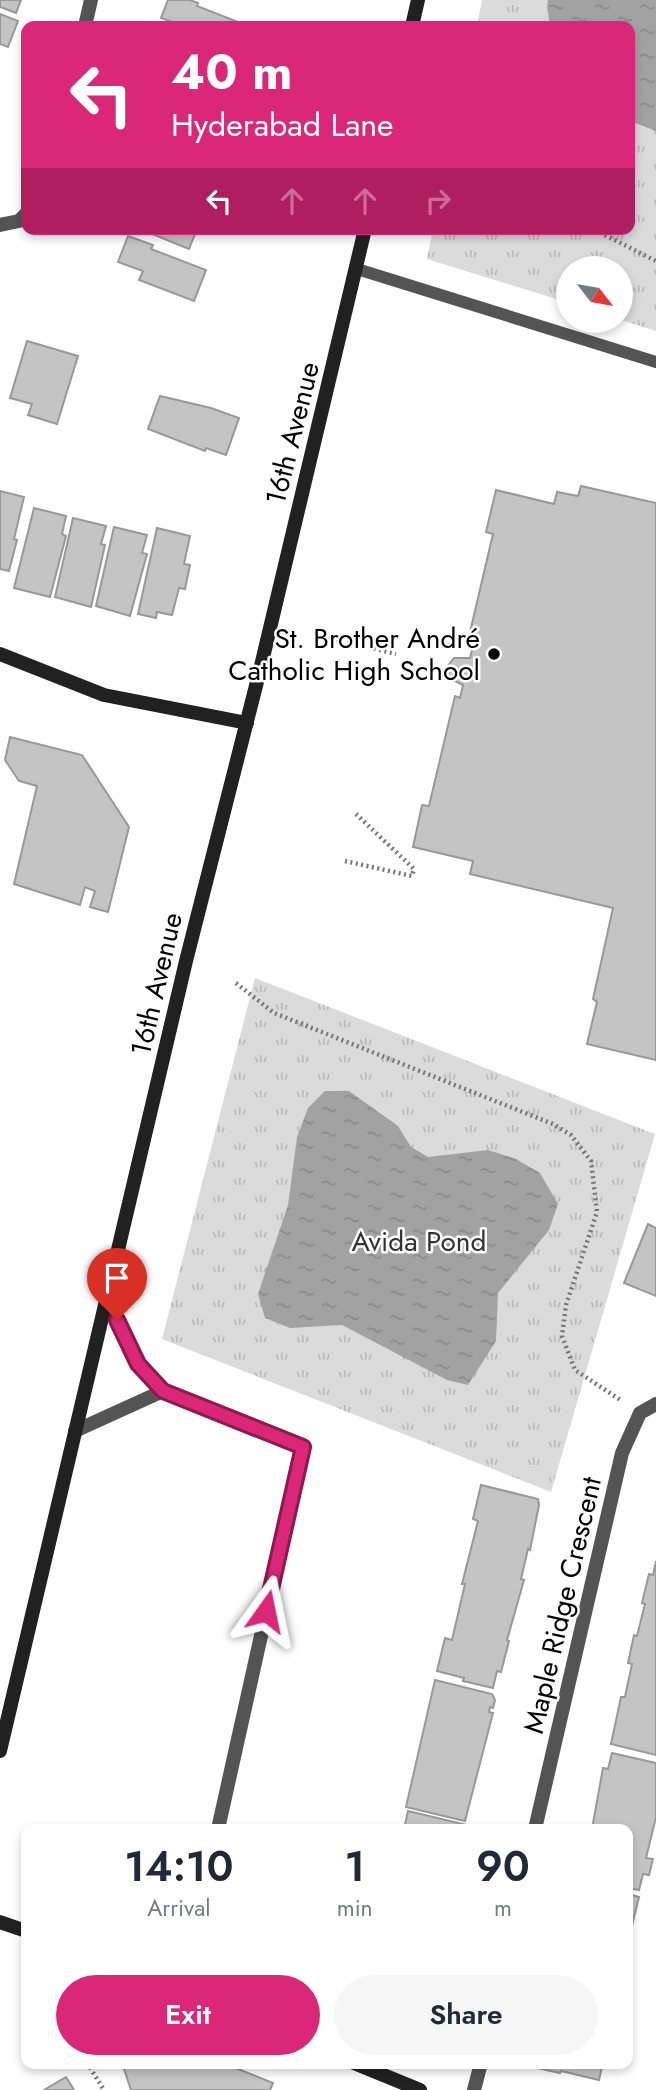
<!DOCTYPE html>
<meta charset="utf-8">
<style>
body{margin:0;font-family:Jost,sans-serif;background:#f6f6f7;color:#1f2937;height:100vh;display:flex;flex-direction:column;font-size:26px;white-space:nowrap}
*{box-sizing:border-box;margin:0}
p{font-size:23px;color:#747a83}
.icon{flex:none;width:38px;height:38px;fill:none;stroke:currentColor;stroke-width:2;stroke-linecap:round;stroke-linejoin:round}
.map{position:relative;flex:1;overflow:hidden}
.side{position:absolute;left:21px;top:1824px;width:612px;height:245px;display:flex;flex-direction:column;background:#fff;border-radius:14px;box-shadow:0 4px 10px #0003}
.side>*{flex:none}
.guide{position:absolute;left:21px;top:21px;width:614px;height:214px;border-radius:14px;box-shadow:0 4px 10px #0003;background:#db2777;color:#fff;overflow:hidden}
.needle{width:46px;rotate:121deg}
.tools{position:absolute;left:556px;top:256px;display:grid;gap:14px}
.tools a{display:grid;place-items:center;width:77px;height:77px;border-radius:50%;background:#fff;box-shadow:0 4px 10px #0003;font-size:35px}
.pin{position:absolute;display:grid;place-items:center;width:60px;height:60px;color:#fff;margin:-72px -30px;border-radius:50% 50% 50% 0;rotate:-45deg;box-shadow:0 0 7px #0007}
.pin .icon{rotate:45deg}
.me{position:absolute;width:77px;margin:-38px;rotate:12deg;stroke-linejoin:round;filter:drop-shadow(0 0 5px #0008)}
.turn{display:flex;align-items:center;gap:24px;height:147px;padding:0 35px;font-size:32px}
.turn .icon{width:91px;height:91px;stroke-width:2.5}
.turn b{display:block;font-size:49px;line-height:60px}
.lanes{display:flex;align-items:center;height:66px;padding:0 35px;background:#0003;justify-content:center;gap:35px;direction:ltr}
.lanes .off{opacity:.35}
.eta{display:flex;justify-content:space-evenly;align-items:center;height:119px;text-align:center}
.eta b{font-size:42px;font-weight:600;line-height:49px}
.cta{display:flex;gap:14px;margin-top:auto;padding:14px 35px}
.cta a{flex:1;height:80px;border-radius:42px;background:#db2777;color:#fff;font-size:28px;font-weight:600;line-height:80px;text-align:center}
.cta a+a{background:#f6f6f7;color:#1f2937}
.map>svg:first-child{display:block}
</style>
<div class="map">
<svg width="656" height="2090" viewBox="0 0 656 2090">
<defs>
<pattern id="grass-tufts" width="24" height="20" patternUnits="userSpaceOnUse" patternTransform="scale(1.75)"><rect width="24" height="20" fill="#dbdbdb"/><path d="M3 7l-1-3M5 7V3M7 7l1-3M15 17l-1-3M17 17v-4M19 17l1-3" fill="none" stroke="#bababa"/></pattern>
<pattern id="water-ripples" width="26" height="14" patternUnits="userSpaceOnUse" patternTransform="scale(1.75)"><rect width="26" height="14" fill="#a2a2a2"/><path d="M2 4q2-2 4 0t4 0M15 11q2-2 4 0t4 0" fill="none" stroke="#8a8a8a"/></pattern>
</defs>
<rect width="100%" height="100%" fill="#fff"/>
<!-- grass -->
<g fill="url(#grass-tufts)">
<polygon points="482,0 656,0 656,331 621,320 621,268 569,268 569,303 427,259 433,229 630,229 630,26 477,26"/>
<polygon points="255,978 655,1134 551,1492 162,1339"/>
</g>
<!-- water -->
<g fill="url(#water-ripples)">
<polygon points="548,0 656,0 656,131 630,121 630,26 550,26 547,7"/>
<polygon points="325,1091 349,1091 398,1126 411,1147 428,1157 488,1150 516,1159 540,1173 558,1204 549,1230 498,1293 496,1341 468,1385 447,1380 342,1325 290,1328 265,1318 258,1294 288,1205 297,1137 308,1108"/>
</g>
<!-- building -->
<g fill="#c4c4c4" stroke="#989898" stroke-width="2">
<polygon points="0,0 21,0 16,13 0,7"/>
<polygon points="168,0 190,0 198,3 197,6 238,22 236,26 183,26 161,18"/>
<polygon points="0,14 18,21 8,47 0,44"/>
<polygon points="140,229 197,229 189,249"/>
<polygon points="128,236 153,245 151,249 206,270 194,301 139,280 143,271 118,262"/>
<polygon points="27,341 78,356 57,424 28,415 32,404 10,398"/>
<polygon points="160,396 211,408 239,418 226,455 206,448 205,451 148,429"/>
<polygon points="581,486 656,503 656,1060 587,1044 597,1002 593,999 613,908 470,874 473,861 413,847 422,805 429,806 455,696 460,698 463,685 449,678 447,667 454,658 470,658 473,646 467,645 493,534 486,532 496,490 554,504 557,492 578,496"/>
<polygon points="0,491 24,497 14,539 17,540 9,571 0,569"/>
<polygon points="34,508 66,516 62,534 66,536 50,597 14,588"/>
<polygon points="73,518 106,526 101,544 105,545 91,607 55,597"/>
<polygon points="114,527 147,535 142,553 147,554 130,616 96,606"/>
<polygon points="157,528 190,536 184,564 190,565 185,589 179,588 172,615 157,612 156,618 138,614"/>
<polygon points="10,737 82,755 129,827 108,912 90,907 95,891 85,887 80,905 14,884 37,786 19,781 5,760"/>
<polygon points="648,1224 656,1228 656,1296 624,1283"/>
<polygon points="481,1485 538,1499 539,1505 530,1550 528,1549 521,1579 524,1580 507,1640 509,1641 501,1672 497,1671 493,1688 463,1681 464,1678 437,1671 445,1638 452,1640 465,1584 462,1584 478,1521 473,1519"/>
<polygon points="656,1561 656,1755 611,1744 621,1697 625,1697 632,1664 628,1663 634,1635 637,1636 645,1604 642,1603 649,1574 653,1575"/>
<polygon points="435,1680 492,1694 495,1700 493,1708 490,1707 489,1712 493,1713 465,1821 406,1807"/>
<polygon points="612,1753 656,1763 656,1817 646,1858 653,1859 649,1875 643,1874 639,1890 628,1888 628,1829 592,1829 603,1768 608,1769"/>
<polygon points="408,1811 467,1825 466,1829 404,1829"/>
<polygon points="628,1894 639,1897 629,1938 628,1938"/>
<polygon points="122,2063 223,2063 273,2083 270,2090 131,2090"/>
<polygon points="528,2063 603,2063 599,2080 561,2071 560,2073 528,2066"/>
<polygon points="66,2077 74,2090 44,2090"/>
</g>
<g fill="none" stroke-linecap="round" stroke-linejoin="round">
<!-- path -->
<g stroke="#767676" stroke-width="4.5" stroke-dasharray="2 3.5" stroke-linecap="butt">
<polyline points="595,230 656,261"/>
<polyline points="315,634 396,654"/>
<polyline points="345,861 412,876 414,869 356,814"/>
<polyline points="236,983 274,1013 553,1124 571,1135 591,1161 597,1212 566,1305 562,1336 575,1370 622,1401"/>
<polyline points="87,2063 104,2090"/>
</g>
<!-- lane -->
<polyline stroke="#545454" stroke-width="12" points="357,269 656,362"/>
<!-- street -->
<g stroke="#545454" stroke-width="14">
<polyline points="85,26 91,0"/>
<polyline points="0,225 19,221 26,214"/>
<polyline points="107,1297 138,1364 163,1391 303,1447 218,1829"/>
<polyline points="75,1431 163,1391"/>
<polyline points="535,1829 622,1453 640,1413 656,1404"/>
<polyline points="474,2090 481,2063"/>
</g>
<!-- secondary -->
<g stroke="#212121" stroke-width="14">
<polyline points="412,26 418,0"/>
<polyline points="0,654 104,695 247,723"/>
<polyline points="0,1751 186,961 261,666 365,229"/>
<polyline points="0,1922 26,1931"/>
<polyline points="354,2063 420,2090"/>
</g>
</g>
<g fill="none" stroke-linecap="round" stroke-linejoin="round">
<defs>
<polyline id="route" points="117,1320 138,1364 163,1391 303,1447 266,1611"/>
</defs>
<!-- route casing -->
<use href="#route" stroke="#8e194d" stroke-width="18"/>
<!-- route -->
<use href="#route" stroke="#db2777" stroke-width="12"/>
</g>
<!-- markers -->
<circle fill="#000" stroke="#fff" stroke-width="2.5" cx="494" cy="654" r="7"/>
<g text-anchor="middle" stroke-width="5" stroke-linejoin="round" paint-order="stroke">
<!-- street labels -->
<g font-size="28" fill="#000" stroke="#fff">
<text transform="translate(292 433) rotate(-76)" y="10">16th Avenue</text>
<text transform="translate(156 984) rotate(-77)" y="10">16th Avenue</text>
<text transform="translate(562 1605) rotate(-77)" y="10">Maple Ridge Crescent</text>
</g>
<!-- poi labels -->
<g font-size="28" fill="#000" stroke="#fff" text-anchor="end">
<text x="480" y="648">St. Brother André<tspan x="480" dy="32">Catholic High School</tspan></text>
</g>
<!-- park labels -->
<g font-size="28" fill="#323232" stroke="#fff">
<text x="419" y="1251">Avida Pond</text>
</g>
</g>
</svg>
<div class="tools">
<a><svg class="needle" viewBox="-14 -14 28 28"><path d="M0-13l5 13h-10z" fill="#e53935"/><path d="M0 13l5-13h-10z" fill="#747a83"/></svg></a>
</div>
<div class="pin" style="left:117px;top:1320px;background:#d93025"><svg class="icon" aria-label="arrive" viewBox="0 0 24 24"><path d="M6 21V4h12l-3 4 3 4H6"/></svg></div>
<svg class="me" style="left:266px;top:1611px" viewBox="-20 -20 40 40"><path d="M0-17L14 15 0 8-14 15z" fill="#db2777" stroke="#fff" stroke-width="4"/></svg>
<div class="guide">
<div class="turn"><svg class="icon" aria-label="left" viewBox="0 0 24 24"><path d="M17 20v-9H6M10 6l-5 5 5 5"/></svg><div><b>40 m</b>Hyderabad Lane</div></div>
<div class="lanes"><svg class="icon" aria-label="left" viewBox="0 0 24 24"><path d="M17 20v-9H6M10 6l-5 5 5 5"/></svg><svg class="icon off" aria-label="ahead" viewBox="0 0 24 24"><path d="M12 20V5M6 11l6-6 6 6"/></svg><svg class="icon off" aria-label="ahead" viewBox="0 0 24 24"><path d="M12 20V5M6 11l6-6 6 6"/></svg><svg class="icon off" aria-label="right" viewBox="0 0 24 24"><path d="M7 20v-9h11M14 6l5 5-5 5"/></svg></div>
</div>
<section class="side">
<div class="eta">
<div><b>14:10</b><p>Arrival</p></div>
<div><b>1</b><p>min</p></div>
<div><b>90</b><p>m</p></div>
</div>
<div class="cta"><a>Exit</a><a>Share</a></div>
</section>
</div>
